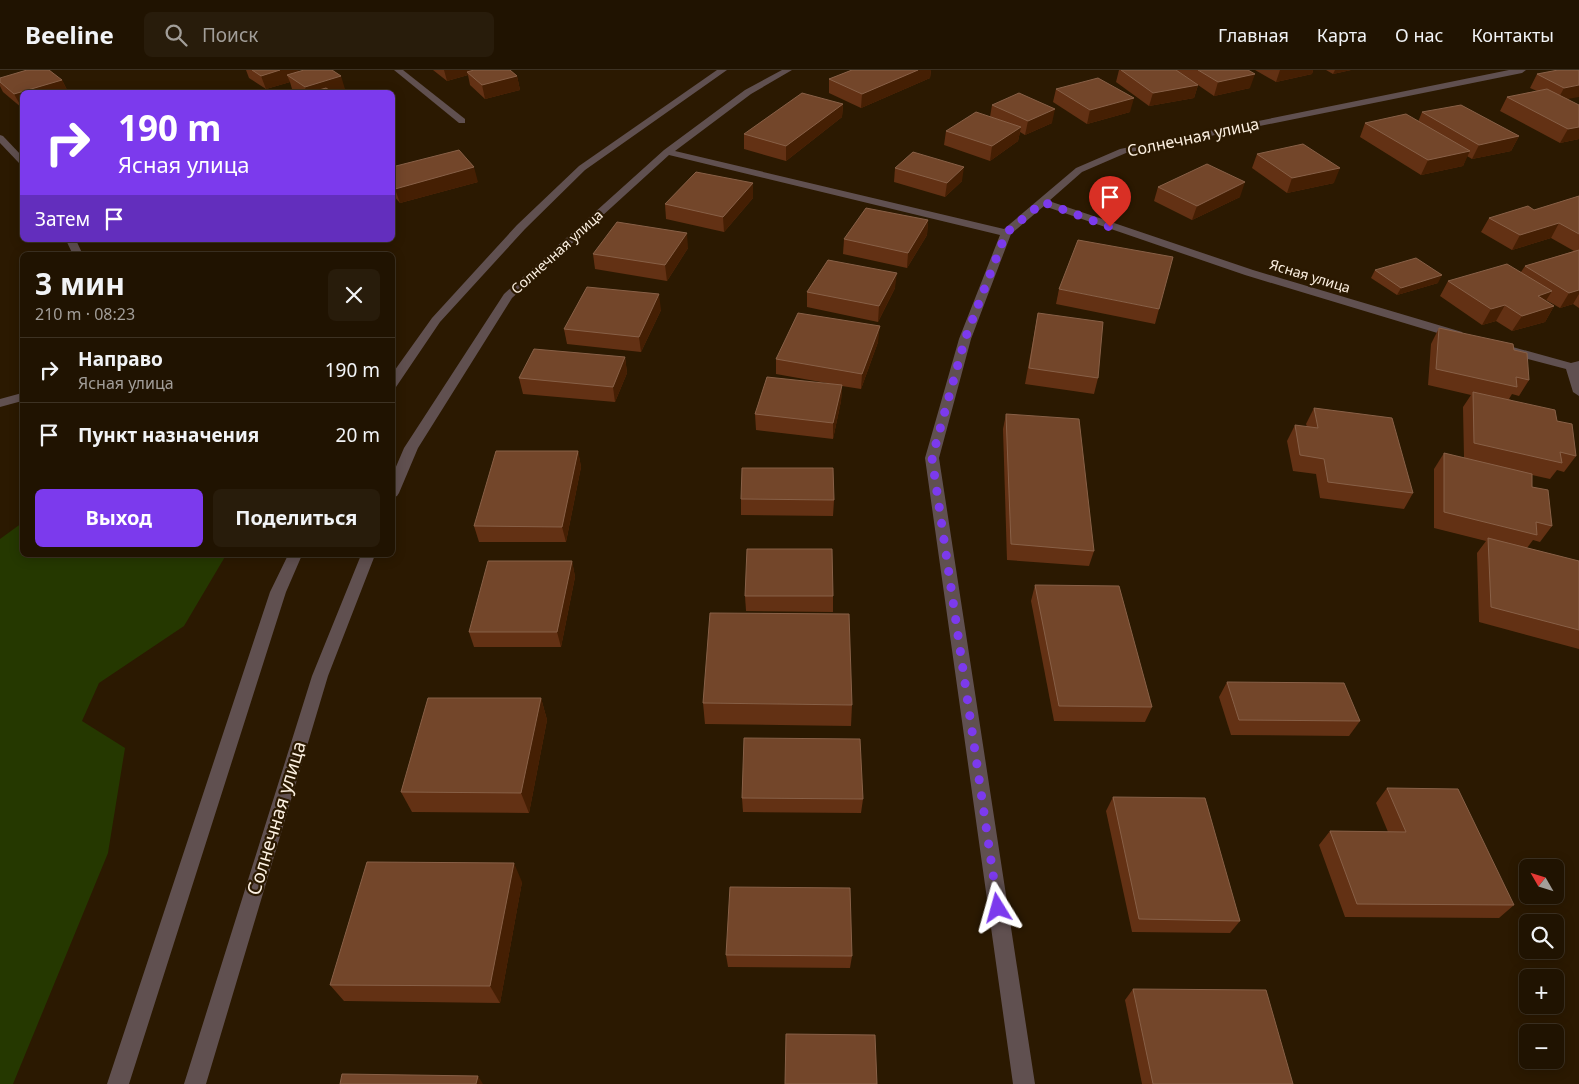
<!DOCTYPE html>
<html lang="ru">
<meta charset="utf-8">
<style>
body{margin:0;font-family:"Noto Sans",sans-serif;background:#281c0b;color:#f1f3f6;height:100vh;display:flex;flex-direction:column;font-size:19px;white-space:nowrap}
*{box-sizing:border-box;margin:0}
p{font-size:16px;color:#a29e99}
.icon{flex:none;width:28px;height:28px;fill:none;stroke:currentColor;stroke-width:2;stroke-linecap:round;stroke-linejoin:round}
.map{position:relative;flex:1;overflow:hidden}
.sheet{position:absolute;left:20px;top:182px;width:375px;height:305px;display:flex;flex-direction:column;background:#201301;border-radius:8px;box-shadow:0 2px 12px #0003,0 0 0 1px #3d3223}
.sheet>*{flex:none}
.top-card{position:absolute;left:20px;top:20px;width:375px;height:152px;border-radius:8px;box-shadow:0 2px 12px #0003,0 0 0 1px #3d3223;background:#7c3aed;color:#fff;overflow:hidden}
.needle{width:32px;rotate:309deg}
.controls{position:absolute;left:1519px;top:789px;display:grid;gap:10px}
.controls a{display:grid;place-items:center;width:45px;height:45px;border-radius:8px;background:#201301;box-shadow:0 2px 12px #0003,0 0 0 1px #3d3223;font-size:25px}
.pin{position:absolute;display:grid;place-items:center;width:42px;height:42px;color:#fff;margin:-51px -21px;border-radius:50% 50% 50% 0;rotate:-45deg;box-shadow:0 0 5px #0007}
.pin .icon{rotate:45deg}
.me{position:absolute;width:55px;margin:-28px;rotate:352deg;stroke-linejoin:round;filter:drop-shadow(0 0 4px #0008)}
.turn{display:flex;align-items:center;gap:18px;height:105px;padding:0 15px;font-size:22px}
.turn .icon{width:65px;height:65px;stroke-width:2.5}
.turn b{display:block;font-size:35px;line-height:42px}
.then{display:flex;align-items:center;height:48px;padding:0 15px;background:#0003;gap:10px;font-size:19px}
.round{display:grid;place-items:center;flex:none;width:52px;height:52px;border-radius:8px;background:#281c0b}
.headline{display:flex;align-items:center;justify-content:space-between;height:85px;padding:0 15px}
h1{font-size:30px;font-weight:700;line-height:38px}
.button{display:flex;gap:10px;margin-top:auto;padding:10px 15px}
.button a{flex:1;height:58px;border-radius:8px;background:#7c3aed;color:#fff;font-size:20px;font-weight:700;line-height:58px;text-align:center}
.button a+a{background:#281c0b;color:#f1f3f6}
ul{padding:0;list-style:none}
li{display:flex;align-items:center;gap:15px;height:65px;padding:0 15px;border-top:1px solid #3d3223}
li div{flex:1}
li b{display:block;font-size:19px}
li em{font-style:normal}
header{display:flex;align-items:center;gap:30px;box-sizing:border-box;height:70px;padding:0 25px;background:#201301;border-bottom:1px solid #3d3223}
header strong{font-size:24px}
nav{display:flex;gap:28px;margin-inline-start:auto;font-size:18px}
.search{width:350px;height:45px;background:#281c0b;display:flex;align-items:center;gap:12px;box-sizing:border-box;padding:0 18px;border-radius:8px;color:#a29e99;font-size:19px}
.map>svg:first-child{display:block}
</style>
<header>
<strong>Beeline</strong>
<div class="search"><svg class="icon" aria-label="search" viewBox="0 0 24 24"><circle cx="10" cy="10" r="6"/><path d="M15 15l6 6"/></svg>Поиск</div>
<nav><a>Главная</a><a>Карта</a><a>О нас</a><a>Контакты</a></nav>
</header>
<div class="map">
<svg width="1579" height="1014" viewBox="0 0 1579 1014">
<rect width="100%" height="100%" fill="#2b1901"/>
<!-- green -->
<polygon fill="#253800" points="22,453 22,485 226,485 184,556 99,613 82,651 125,678 108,783 13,1014 0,1014 0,469"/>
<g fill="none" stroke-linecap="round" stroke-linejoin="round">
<!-- minor -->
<g fill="#605050" fill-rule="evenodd">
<polygon points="394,0 403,0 465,49 465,53 459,53"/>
<polygon points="717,0 727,0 585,100 525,159 440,252 396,317 392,318 392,304 432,248 517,155 579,96"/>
<polygon points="782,0 792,0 751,24 675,81 1004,159 1076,98 1120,79 1509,0 1526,0 1522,3 1126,83 1082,102 1049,131 1253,200 1462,262 1464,265 1462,268 1454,268 1245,205 1044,136 1011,164 971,269 939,388 1035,1014 1013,1014 925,388 959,269 1000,165 669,85 512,228 418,378 399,423 397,426 392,428 392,406 404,378 504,224 664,80 745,20"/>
<polygon points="0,65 3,66 22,86 22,94 19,93 0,73"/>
<polygon points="66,170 76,170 83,185 73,185"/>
<polygon points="1509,276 1571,293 1579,291 1579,326 1573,322 1566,299 1505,283 1503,280"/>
<polygon points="22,323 22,331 0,337 0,329"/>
<polygon points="288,485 302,485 286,522 129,1014 107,1014 270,522"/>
<polygon points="361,485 375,485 328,606 206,1014 184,1014 312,606"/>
</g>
</g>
<!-- wall -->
<g fill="#633114">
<polygon points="246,0 298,0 299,2 345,19 335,22 298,22 292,19 290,12 266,19 249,8"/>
<polygon points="433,0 510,0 517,6 520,20 485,29 470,15 468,5 447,11"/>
<polygon points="852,0 931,0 930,8 861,38 829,23 829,9"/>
<polygon points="1119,0 1248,0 1250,18 1214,26 1198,15 1194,28 1149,36 1116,12"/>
<polygon points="1255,0 1313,0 1312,4 1276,12"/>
<polygon points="1326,0 1351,0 1333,4"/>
<polygon points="1578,0 1567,29 1579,69 1560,73 1500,41 1507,27 1537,21 1530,18 1537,4"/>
<polygon points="0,8 62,10 68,22 22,22 22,38 3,22 0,16"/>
<polygon points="1056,19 1130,42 1087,54 1053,32"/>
<polygon points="843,34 842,47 786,91 744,79 744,64"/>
<polygon points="992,35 1052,53 1025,65 1020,62 1018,71 990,91 944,75 946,61 990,47"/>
<polygon points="1422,42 1519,66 1511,81 1472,89 1467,86 1463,96 1421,105 1360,67 1365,53 1418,52"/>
<polygon points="1257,84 1334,113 1287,123 1252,98"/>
<polygon points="392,97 478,112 400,133 392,124"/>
<polygon points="895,98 962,111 945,127 894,112"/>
<polygon points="1158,117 1240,127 1192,150 1154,131"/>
<polygon points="1579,126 1579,238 1573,234 1560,238 1546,230 1546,231 1554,236 1545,252 1512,261 1496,251 1482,255 1440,226 1448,211 1521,202 1525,196 1574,181 1551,168 1512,180 1481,162 1489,148 1534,140"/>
<polygon points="753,128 724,162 666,149 665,134"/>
<polygon points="928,150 927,165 907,198 843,184 844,169"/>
<polygon points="688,178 667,211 595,199 593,184"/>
<polygon points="1375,200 1438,213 1397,225 1371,208"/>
<polygon points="895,218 878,252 807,237 807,222"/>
<polygon points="1059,219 1159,239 1155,254 1056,234"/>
<polygon points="661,240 641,282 567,274 564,259"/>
<polygon points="1038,243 1098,308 1094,324 1025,314"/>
<polygon points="1439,258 1514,280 1529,310 1519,326 1512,324 1509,329 1557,351 1576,386 1564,402 1557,400 1550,409 1532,405 1532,417 1552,456 1540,472 1533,470 1527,478 1579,491 1579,579 1479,552 1477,483 1486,471 1434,458 1434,399 1444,383 1464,388 1463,337 1471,325 1428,315 1431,274"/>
<polygon points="878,272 861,319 842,316 841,331 833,369 756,360 755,344 832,314 776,304 776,289"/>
<polygon points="625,287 627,303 615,332 523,324 519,308"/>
<polygon points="1314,338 1413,423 1404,439 1320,428 1316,404 1293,401 1287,371 1295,355 1307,357 1306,354"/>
<polygon points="1006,344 1094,481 1089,496 1007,490 1003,359"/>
<polygon points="578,381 581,397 566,472 479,472 474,456"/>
<polygon points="741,429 834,430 833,446 741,445"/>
<polygon points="572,491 575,507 561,577 474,577 469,562"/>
<polygon points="1035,515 1152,637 1145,652 1054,651 1031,531"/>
<polygon points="745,526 833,526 833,542 746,541"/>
<polygon points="1227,612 1360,651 1349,666 1231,665 1219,627"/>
<polygon points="541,628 547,650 529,743 412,742 401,722"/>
<polygon points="703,633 852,635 851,656 705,654"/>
<polygon points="1387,718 1514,835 1499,848 1345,847 1319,775 1330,761 1388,762 1376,733"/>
<polygon points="1113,727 1240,851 1230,863 1132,862 1106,741"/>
<polygon points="742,728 863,729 861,743 743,742"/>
<polygon points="522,812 500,933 344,931 330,915"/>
<polygon points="726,885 852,886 850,898 728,897"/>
<polygon points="1133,919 1293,1014 1142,1014 1125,930"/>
</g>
<!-- shaded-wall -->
<g fill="#451f03">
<polygon points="280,0 298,0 301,8 287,5 290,12 266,19 261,6"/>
<polygon points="444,0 481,0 467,2 468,5 447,11"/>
<polygon points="918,0 931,0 930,8 861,38 862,24"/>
<polygon points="1280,0 1313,0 1312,4 1276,12"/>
<polygon points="1335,0 1351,0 1333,4"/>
<polygon points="1255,4 1250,18 1214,26 1218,12"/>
<polygon points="341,6 345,19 335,22 306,22 305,17"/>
<polygon points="517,6 520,20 485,29 482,15"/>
<polygon points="62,10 68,22 22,22 22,38 14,24"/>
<polygon points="1198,15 1194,28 1149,36 1153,23"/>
<polygon points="1579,15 1579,27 1557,31 1564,18"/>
<polygon points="1134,28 1130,42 1087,54 1090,40"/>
<polygon points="843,34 842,47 786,91 786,76"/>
<polygon points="1055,39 1052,53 1025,65 1028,51"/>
<polygon points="1021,57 1018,71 990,91 992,76"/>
<polygon points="1579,57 1579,69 1560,73 1568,59"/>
<polygon points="1519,66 1511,81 1472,89 1479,75"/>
<polygon points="1470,81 1463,96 1421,105 1428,90"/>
<polygon points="474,97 478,112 400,133 395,119"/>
<polygon points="964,97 962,111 945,127 947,113"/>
<polygon points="1340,98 1334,113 1287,123 1292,108"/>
<polygon points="1245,112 1240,127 1192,150 1197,136"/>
<polygon points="753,113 753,128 724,162 723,147"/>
<polygon points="928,150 927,165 907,198 908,183"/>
<polygon points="1559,153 1551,168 1512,180 1520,165"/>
<polygon points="687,163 688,178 667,211 665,195"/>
<polygon points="897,203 895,218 878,252 879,236"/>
<polygon points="1442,205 1438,213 1397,225 1401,218"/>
<polygon points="1579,220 1579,224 1573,234 1560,238 1569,223"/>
<polygon points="1552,221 1542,237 1538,226"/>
<polygon points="659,224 661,240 641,282 639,267"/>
<polygon points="1505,235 1496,251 1482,255 1491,239"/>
<polygon points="1554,236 1545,252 1512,261 1522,246"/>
<polygon points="880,256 878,272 861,319 862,304"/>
<polygon points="625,287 627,303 615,332 613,317"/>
<polygon points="842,315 841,331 833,369 833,353"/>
<polygon points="578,381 581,397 566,472 562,457"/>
<polygon points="572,491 575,507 561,577 557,562"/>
<polygon points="541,628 547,650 529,743 521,723"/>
<polygon points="514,793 522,812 500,933 490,916"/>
<polygon points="478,1006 483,1014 476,1014"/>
</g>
<!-- building -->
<g fill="#73462a" stroke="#886047">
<polygon points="27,0 49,0 62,10 14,24 0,12 0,8"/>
<polygon points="252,0 280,0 261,6"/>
<polygon points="304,0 332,0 341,6 305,17 287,5"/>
<polygon points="474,0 510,0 517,6 482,15 467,2"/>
<polygon points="852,0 918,0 862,24 829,9"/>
<polygon points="1121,0 1176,0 1198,15 1153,23"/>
<polygon points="1198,0 1248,0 1255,4 1218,12"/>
<polygon points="1558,0 1579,0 1579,15 1564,18 1537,4"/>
<polygon points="1098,8 1134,28 1090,40 1056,19"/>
<polygon points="326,18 332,22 312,22"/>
<polygon points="1547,19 1579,35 1579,57 1568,59 1507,27"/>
<polygon points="80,20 82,22 71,22"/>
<polygon points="802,23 843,34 786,76 744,64"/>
<polygon points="1019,23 1055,39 1028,51 992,35"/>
<polygon points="1461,35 1519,66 1479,75 1422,42"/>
<polygon points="976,42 1021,57 992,76 946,61"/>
<polygon points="1406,44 1470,81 1428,90 1365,53"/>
<polygon points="1303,74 1340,98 1292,108 1257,84"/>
<polygon points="459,80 474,97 395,119 392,115 392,97"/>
<polygon points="913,82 964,97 947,113 895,98"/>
<polygon points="1207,94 1245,112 1197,136 1158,117"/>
<polygon points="696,102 753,113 723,147 665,134"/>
<polygon points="1579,126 1579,164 1559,153 1520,165 1489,148 1528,136 1534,140"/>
<polygon points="866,138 928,150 908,183 844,169"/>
<polygon points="617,152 687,163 665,195 593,184"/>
<polygon points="1078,170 1173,187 1159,239 1059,219"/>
<polygon points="1579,180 1579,220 1569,223 1525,196"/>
<polygon points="1416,188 1442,205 1401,218 1375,200"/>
<polygon points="828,190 897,203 879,236 807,222"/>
<polygon points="1507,194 1552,221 1538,226 1554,236 1522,246 1505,235 1491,239 1448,211"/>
<polygon points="587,217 659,224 639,267 564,259"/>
<polygon points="798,243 880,256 862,304 776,289"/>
<polygon points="1038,243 1103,252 1098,308 1029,298"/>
<polygon points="1439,258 1513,274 1514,280 1527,283 1529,310 1516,307 1517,317 1436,299"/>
<polygon points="534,279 625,287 613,317 519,308"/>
<polygon points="767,307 842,315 833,353 755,344"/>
<polygon points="1473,322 1555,340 1557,351 1572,354 1576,386 1560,382 1562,393 1474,373"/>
<polygon points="1314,338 1392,348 1413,423 1328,412 1324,389 1300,385 1295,355 1318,358"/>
<polygon points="1006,344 1079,349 1094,481 1011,474"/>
<polygon points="496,381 578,381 562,457 474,456"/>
<polygon points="1444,383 1532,404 1532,417 1548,420 1552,456 1536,452 1537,465 1444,442"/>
<polygon points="742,398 833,398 834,430 741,429"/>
<polygon points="1488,468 1579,491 1579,560 1491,537"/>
<polygon points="747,479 832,479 833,526 745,526"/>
<polygon points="488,491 572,491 557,562 469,562"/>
<polygon points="1035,515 1119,516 1152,637 1059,636"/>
<polygon points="710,543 849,544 852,635 703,633"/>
<polygon points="1227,612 1344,613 1360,651 1239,650"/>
<polygon points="428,628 541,628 521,723 401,722"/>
<polygon points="744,668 860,669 863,729 742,728"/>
<polygon points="1387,718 1458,719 1514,835 1357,834 1330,761 1406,762"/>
<polygon points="1113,727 1205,728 1240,851 1139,849"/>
<polygon points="367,792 514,793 490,916 330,915"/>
<polygon points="730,817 850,818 852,886 726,885"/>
<polygon points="1133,919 1266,920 1293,1014 1153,1014"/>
<polygon points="786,964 875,965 877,1014 785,1014"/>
<polygon points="342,1004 478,1006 476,1014 340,1014"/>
</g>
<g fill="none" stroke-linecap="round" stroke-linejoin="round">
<!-- route -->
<polyline stroke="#7c3aed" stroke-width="9" stroke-dasharray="0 16.2" points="998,838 932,388 965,269 1006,163 1043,132 1110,157"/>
</g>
<g text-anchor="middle" stroke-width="4.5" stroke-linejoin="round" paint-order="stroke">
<!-- far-street labels -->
<g font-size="14" fill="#fcf0e1" stroke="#2b1901">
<text transform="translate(557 182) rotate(-42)" y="5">Солнечная улица</text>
<text transform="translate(1310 206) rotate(17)" y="5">Ясная улица</text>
</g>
<!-- street labels -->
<g font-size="16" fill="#fcf0e1" stroke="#2b1901">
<text transform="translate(1193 67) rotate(-12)" y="6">Солнечная улица</text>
</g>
<!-- near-street labels -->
<g font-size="19" fill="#fcf0e1" stroke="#2b1901">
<text transform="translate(276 748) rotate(-73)" y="7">Солнечная улица</text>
</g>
</g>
</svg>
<div class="controls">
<a><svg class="needle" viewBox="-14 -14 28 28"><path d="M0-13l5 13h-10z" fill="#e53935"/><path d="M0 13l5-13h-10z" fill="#a29e99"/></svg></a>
<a><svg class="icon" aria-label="search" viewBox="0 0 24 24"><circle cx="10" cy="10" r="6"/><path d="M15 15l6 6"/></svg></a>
<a>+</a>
<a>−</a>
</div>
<div class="pin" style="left:1110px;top:157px;background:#d93025"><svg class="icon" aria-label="arrive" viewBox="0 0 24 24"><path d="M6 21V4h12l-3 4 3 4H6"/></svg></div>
<svg class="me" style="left:998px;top:838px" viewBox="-20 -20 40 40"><path d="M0-17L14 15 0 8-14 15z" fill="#7c3aed" stroke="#fff" stroke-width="4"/></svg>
<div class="top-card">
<div class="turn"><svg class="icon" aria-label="right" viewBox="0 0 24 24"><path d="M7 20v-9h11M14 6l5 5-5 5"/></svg><div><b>190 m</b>Ясная улица</div></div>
<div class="then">Затем<svg class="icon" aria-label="arrive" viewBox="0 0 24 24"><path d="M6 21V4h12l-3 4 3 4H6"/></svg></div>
</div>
<section class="sheet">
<div class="headline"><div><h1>3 мин</h1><p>210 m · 08:23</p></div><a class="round"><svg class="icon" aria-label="close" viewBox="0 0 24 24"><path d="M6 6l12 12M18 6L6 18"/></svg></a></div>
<ul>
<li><svg class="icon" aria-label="right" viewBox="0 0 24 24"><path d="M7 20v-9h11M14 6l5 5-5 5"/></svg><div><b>Направо</b><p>Ясная улица</p></div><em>190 m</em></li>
<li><svg class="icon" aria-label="arrive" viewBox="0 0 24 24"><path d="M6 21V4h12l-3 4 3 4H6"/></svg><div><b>Пункт назначения</b></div><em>20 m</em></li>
</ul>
<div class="button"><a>Выход</a><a>Поделиться</a></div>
</section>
</div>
